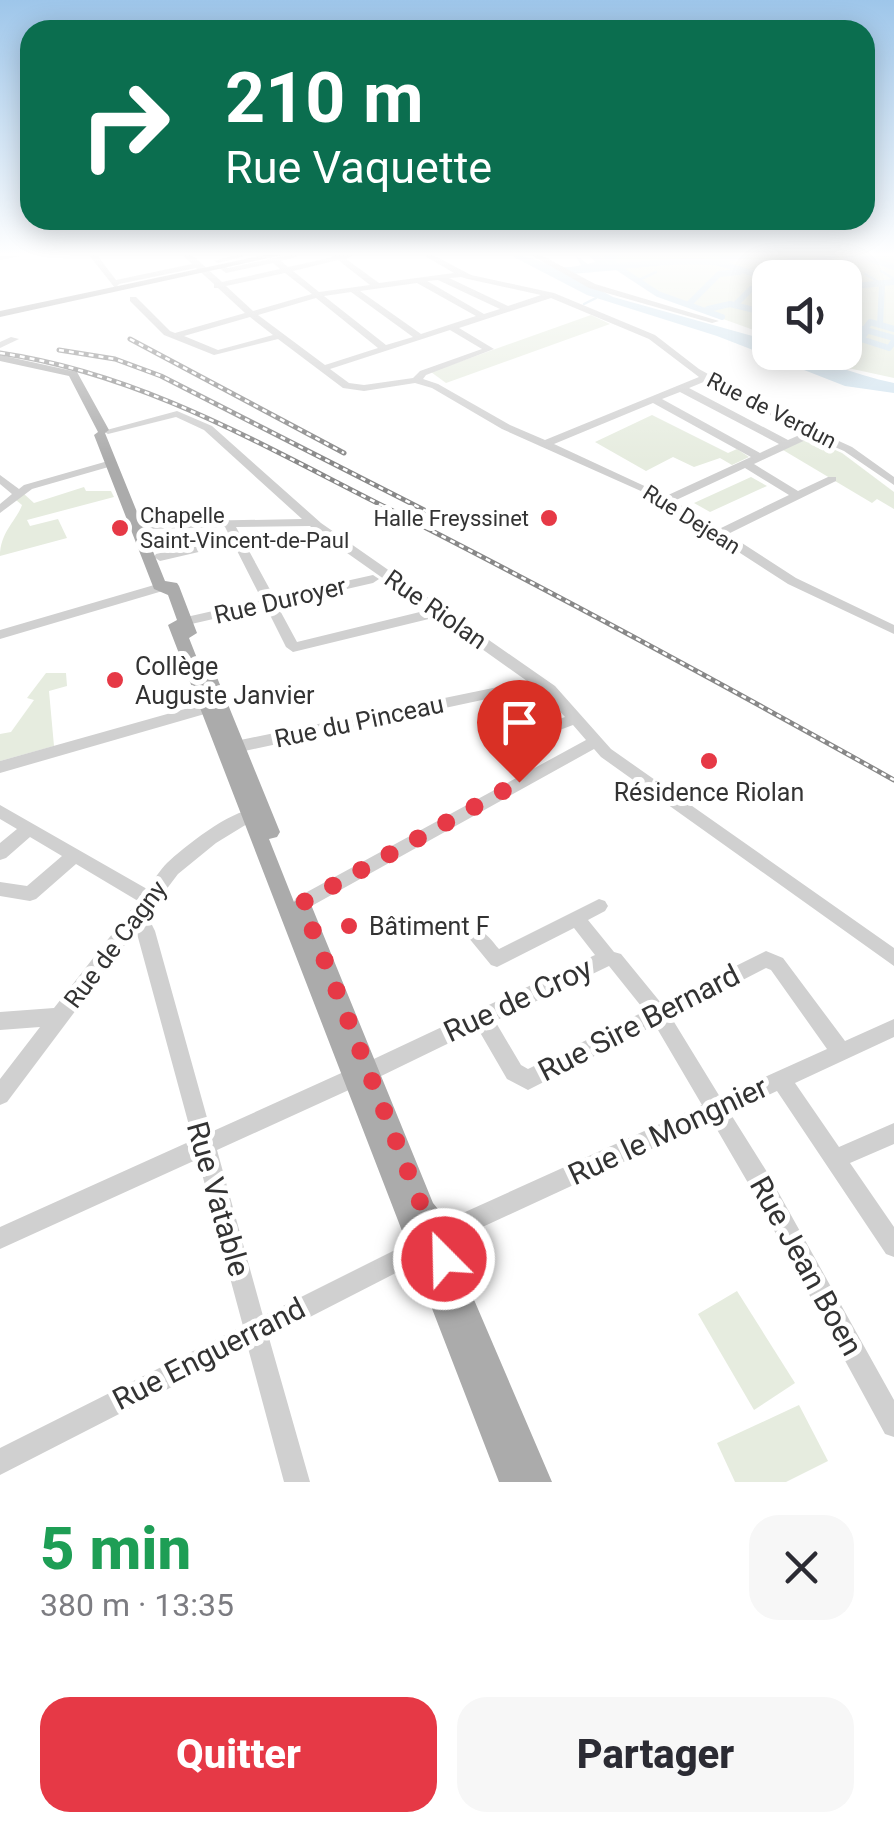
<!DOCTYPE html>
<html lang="fr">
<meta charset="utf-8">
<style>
body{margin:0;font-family:Roboto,sans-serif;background:#f7f7f7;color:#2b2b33;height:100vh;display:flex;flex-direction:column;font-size:38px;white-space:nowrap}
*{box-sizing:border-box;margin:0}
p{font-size:32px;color:#7c7c81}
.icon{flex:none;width:55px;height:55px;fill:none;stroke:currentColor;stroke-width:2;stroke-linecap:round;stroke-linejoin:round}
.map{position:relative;height:1482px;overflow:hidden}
.sheet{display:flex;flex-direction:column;background:#fff;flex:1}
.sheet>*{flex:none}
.guide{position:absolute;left:20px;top:20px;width:855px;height:210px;border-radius:30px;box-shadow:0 5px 25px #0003;background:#0b6e4f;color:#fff;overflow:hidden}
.buttons{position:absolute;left:752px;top:260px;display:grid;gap:20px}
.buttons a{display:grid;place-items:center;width:110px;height:110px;border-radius:20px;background:#fff;box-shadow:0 5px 25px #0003;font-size:50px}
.pin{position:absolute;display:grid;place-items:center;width:85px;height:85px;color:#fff;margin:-102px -42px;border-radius:50% 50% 50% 0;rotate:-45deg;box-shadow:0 0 10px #0007}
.pin .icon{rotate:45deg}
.me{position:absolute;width:110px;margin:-55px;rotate:337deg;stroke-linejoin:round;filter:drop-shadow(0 0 8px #0008)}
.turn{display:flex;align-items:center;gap:35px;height:210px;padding:0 40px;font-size:45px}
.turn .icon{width:130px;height:130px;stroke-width:2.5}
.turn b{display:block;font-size:70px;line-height:85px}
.round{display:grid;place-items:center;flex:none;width:105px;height:105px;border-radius:30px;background:#f7f7f7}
.summary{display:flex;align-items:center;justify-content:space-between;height:170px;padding:0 40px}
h1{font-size:60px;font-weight:800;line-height:75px;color:#1e9e55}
.action{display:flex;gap:20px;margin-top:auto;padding:20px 40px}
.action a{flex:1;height:115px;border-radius:30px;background:#e63946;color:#fff;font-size:40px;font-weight:800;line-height:115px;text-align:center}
.action a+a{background:#f7f7f7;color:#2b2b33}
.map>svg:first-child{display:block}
</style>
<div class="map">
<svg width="894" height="1482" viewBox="0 0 894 1482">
<rect width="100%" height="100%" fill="#fff"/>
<!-- green -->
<g fill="#e6ecdf">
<polygon points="591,255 894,255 894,378 825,363 807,353 845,352 845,278 770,278 770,336 654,294 614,268 599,267"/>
<polygon points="591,315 610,324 446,383 431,372"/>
<polygon points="652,415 728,453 737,449 749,457 732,465 720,458 694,467 673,457 646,471 595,442"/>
<polygon points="808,438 842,453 894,492 894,509 877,499 872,503 783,450"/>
<polygon points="751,477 767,486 710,512 694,503"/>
<path d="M 84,487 L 86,491 L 111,491 L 114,497 L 27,520 L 30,526 L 58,519 L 67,538 L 0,556 C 0,532 17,520 22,505 L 16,500 L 24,494 L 34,503 Z"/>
<polygon points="46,673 66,673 67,686 49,691 54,746 0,761 0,734 11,732 34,700 27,698"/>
<polygon points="737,1291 795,1383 754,1410 698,1314"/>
<polygon points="799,1405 828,1461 786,1482 735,1482 717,1443"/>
</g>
<!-- water -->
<path fill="#cfe2ee" d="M 510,255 C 537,255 555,273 581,265 L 575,255 L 588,264 L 595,262 L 589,255 L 597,255 L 618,270 L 571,274 L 613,297 L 770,341 L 770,352 C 807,353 854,375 894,383 L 894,393 L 845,386 L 717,336 L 587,295 Z"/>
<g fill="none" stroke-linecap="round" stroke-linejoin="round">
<!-- stream -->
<g stroke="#cfe2ee" stroke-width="2.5">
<polyline points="712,255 724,256"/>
<polyline points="718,262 723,260"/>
<polyline points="881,271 894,279"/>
<polyline points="750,273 803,255"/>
<polyline points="865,274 882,284"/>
<polyline points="639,280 656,272"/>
<polyline points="584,304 596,298"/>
<polyline points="845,345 853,341"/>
</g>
<!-- canal -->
<g stroke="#cfe2ee" stroke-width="6">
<path d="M 615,255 L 607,257 L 616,266 C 649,265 677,259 711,262 C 732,263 750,278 773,274 C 793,271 814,261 834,255"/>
<polyline points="724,255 723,260 745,255"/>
<polyline points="858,255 894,267"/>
<polyline points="617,267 658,294 722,317"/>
<polyline points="819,278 853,255"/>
<polyline points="845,287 894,282"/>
<polyline points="689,304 719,274 739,272"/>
<polyline points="735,305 751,289"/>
<polyline points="708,309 730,304 770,314"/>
<polyline points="845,324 894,338"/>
<polyline points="880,325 882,284"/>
<polyline points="864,330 870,322 894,329"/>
<polyline points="867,331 861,339 889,348 894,341"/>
</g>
<!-- minor -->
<g fill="#d0d0d0" fill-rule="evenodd">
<polygon points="27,255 0,260 0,256"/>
<path d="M 89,255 L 97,255 L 116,280 L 192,264 L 183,255 L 192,255 L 222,282 L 280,269 L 273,263 L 226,273 L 218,267 L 222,265 L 228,268 L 289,255 L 303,255 L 281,261 L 288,267 L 333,257 L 332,255 L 355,255 L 346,259 L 379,283 L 454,273 L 423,255 L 433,255 L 471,275 L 554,293 L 655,335 L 699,369 L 784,416 L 852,447 L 894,477 L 894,485 L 844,451 L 812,437 L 754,464 L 798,491 L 828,477 L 836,477 L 836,481 L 728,534 L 796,578 L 894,625 L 894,634 L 788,584 L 652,496 L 502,429 L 432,388 L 415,383 L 364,391 L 343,388 L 278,339 L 214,355 L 164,335 L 130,301 L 130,297 L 136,297 L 170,331 L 175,333 L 245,313 L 218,288 L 214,288 L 214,284 L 196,268 L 119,284 L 115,288 ZM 338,260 L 370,285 L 319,292 L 293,271 ZM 285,273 L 312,294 L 253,311 L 226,286 ZM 461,277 L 468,279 L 541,295 L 508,306 L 449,278 ZM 438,280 L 500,309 L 484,314 L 427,281 ZM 417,283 L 476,316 L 421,334 L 360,291 ZM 351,292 L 413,337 L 386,345 L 324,296 ZM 316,298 L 378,348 L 325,365 L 258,315 ZM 551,298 L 649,339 L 699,377 L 545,440 L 510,425 L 438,384 L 423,379 L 426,375 L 494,349 L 459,328 ZM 250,317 L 273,335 L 218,350 L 184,336 ZM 450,330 L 482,349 L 420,371 L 413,378 L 364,385 L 349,383 L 330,369 ZM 706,381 L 804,433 L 788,440 L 689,388 ZM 680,392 L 779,444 L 760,453 L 662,399 ZM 653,403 L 751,457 L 666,496 L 554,444 ZM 745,468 L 789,495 L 719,529 L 674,501 Z"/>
<polygon points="235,255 249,255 218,263 214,261"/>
<polygon points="531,255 541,255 595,284 719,321 712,323 589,288"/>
<polygon points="11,337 19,339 0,348 0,342"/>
<path d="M 177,411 L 212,426 L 321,523 L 555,686 L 611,749 L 894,948 L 894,966 L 601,757 L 594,749 L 308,908 L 302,910 L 296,908 L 293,903 L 296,898 L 586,740 L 573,725 L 504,751 L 494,751 L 491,747 L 494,743 L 565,717 L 538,688 L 226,755 L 221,753 L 218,749 L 226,743 L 527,681 L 437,617 L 293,652 L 286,647 L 266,607 L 187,625 L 182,624 L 180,621 L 182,618 L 262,600 L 225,527 L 146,529 L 142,528 L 142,522 L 302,519 L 204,430 L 176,417 L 108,434 L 103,431 ZM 310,526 L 313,529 L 428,610 L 297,642 L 277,605 L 373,583 L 379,579 L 373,575 L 274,597 L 236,527 Z"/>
<polygon points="108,461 113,464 112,466 32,489 0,513 0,504 12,494 0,484 0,475 19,489 24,485"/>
<polygon points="199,544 205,548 203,551 160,561 154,557 156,554"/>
<polygon points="161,583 166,584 166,590 0,639 0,630"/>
<polygon points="217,700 222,701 224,705 222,709 0,773 0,761"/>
<path d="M 0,805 L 147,889 C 154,880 160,870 167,863 C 184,847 235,806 257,810 L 259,814 L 257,818 L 216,843 L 178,874 L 147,915 L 155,931 L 211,1132 L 348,1070 L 355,1067 L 359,1069 L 361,1065 L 595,955 L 574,928 L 497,967 L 491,965 L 468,937 L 471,932 C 484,927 491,940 499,949 L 599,899 L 605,901 L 608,906 L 605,911 L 588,920 L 614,952 L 621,954 L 661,1003 L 766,951 L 783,958 L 845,1041 L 894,1019 L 894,1037 L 795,1083 L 839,1147 L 894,1123 L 894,1144 L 850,1163 L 894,1227 L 894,1257 L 886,1254 L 777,1091 L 730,1113 L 767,1172 L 894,1400 L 894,1437 L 885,1434 L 751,1188 L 712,1121 L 450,1242 L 442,1245 L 434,1242 L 431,1234 L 434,1226 L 702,1105 L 655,1025 L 528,1090 L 507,1079 L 478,1029 L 375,1079 L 368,1082 L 364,1080 L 362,1084 L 217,1150 L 263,1316 L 419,1238 L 427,1241 L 430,1249 L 427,1257 L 269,1338 L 310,1482 L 284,1482 L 248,1348 L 0,1475 L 0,1448 L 243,1326 L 198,1159 L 0,1249 L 0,1227 L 193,1140 L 136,930 L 7,1102 L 0,1105 L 0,1079 L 40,1027 L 0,1030 L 0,1012 L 54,1008 L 138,901 L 76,864 L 36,899 L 30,901 L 0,896 L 0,882 L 27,886 L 62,856 L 30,837 L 6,858 L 0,860 L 0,843 L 17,829 L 0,819 ZM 609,966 L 645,1011 L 528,1069 L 521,1065 L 495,1021 ZM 766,968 L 771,970 L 827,1049 L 720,1097 L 671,1017 Z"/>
</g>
<!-- major -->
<g fill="#ababab" fill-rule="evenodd">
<polygon points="264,255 282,255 0,317 0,311"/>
<polygon points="0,355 77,372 109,430 105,433 165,581 177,583 179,586 197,633 189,638 202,671 208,669 216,675 280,832 277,837 269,839 294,902 302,898 309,901 312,907 433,1203 451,1225 463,1274 552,1482 499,1482 168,625 177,620 168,595 154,589 94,435 98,432 69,376 0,361"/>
</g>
<defs>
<g id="rail">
<polyline points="130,339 344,453"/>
<polyline points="59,350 115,359 161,376 432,514"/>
<path d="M 0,353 C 141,374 260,444 385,507 C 557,594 726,686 894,780"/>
</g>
</defs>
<!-- rail casing -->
<use href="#rail" stroke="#888" stroke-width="5"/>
<!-- rail -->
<use href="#rail" stroke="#fff" stroke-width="2.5" stroke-dasharray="5" stroke-linecap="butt"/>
</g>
<!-- sky -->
<linearGradient id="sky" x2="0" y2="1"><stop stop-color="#9ec6ea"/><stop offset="0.55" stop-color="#fff"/><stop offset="1" stop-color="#fff" stop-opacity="0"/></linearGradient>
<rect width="894" height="462" fill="url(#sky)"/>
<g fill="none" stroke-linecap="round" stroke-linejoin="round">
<!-- route -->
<polyline stroke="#e63946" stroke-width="18" stroke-dasharray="0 32.4" points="444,1259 442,1234 424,1212 302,903 519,782"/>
</g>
<!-- markers -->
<g fill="#e63946" stroke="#fff" stroke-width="4">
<circle cx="549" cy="518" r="10"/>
<circle cx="120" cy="528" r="10"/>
<circle cx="115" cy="680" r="10"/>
<circle cx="709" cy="761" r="10"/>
<circle cx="349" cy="926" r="10"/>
</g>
<g text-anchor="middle" stroke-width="10" stroke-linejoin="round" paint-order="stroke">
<!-- far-street labels -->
<g font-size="22" fill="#333" stroke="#fff">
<text transform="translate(772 410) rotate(27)" y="8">Rue de Verdun</text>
<text transform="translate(692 519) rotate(32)" y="8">Rue Dejean</text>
</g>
<!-- far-poi labels -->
<g font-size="22" fill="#333" stroke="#fff" text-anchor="start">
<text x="140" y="523">Chapelle<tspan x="140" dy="25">Saint-Vincent-de-Paul</tspan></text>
<text x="529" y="526" text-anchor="end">Halle Freyssinet</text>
</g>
<!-- street labels -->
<g font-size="25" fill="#333" stroke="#fff">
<text transform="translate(280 600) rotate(-13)" y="9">Rue Duroyer</text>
<text transform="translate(436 609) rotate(35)" y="9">Rue Riolan</text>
<text transform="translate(359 721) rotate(-12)" y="9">Rue du Pinceau</text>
<text transform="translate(115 944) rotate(-53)" y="9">Rue de Cagny</text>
</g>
<!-- poi labels -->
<g font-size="25" fill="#333" stroke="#fff" text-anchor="start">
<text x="135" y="675">Collège<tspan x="135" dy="29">Auguste Janvier</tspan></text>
<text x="709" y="801" text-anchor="middle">Résidence Riolan</text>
<text x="369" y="935">Bâtiment F</text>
</g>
<!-- near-street labels -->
<g font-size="30" fill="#333" stroke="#fff">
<text transform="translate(518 1000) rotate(-25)" y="10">Rue de Croy</text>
<text transform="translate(639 1023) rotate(-27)" y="10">Rue Sire Bernard</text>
<text transform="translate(668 1131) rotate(-25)" y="10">Rue le Mongnier</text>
<text transform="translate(218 1199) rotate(74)" y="10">Rue Vatable</text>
<text transform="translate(806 1266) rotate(61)" y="10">Rue Jean Boen</text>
<text transform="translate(209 1354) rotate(-27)" y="10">Rue Enguerrand</text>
</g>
</g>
</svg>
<div class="buttons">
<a><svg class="icon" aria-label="sound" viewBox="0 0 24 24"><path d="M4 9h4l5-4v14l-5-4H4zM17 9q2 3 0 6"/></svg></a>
</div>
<div class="pin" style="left:519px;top:782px;background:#d93025"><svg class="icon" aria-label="arrive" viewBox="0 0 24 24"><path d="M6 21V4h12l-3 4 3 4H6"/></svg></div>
<svg class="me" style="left:444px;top:1259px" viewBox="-20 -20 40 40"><circle r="17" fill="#e63946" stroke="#fff" stroke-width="3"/><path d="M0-11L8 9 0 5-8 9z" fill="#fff"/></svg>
<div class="guide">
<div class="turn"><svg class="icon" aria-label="right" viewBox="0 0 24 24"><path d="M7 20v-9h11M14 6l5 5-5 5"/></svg><div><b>210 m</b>Rue Vaquette</div></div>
</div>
</div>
<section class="sheet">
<div class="summary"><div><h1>5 min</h1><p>380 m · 13:35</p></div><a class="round"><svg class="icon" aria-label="close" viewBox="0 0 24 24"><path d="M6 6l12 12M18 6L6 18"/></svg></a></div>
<div class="action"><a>Quitter</a><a>Partager</a></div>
</section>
